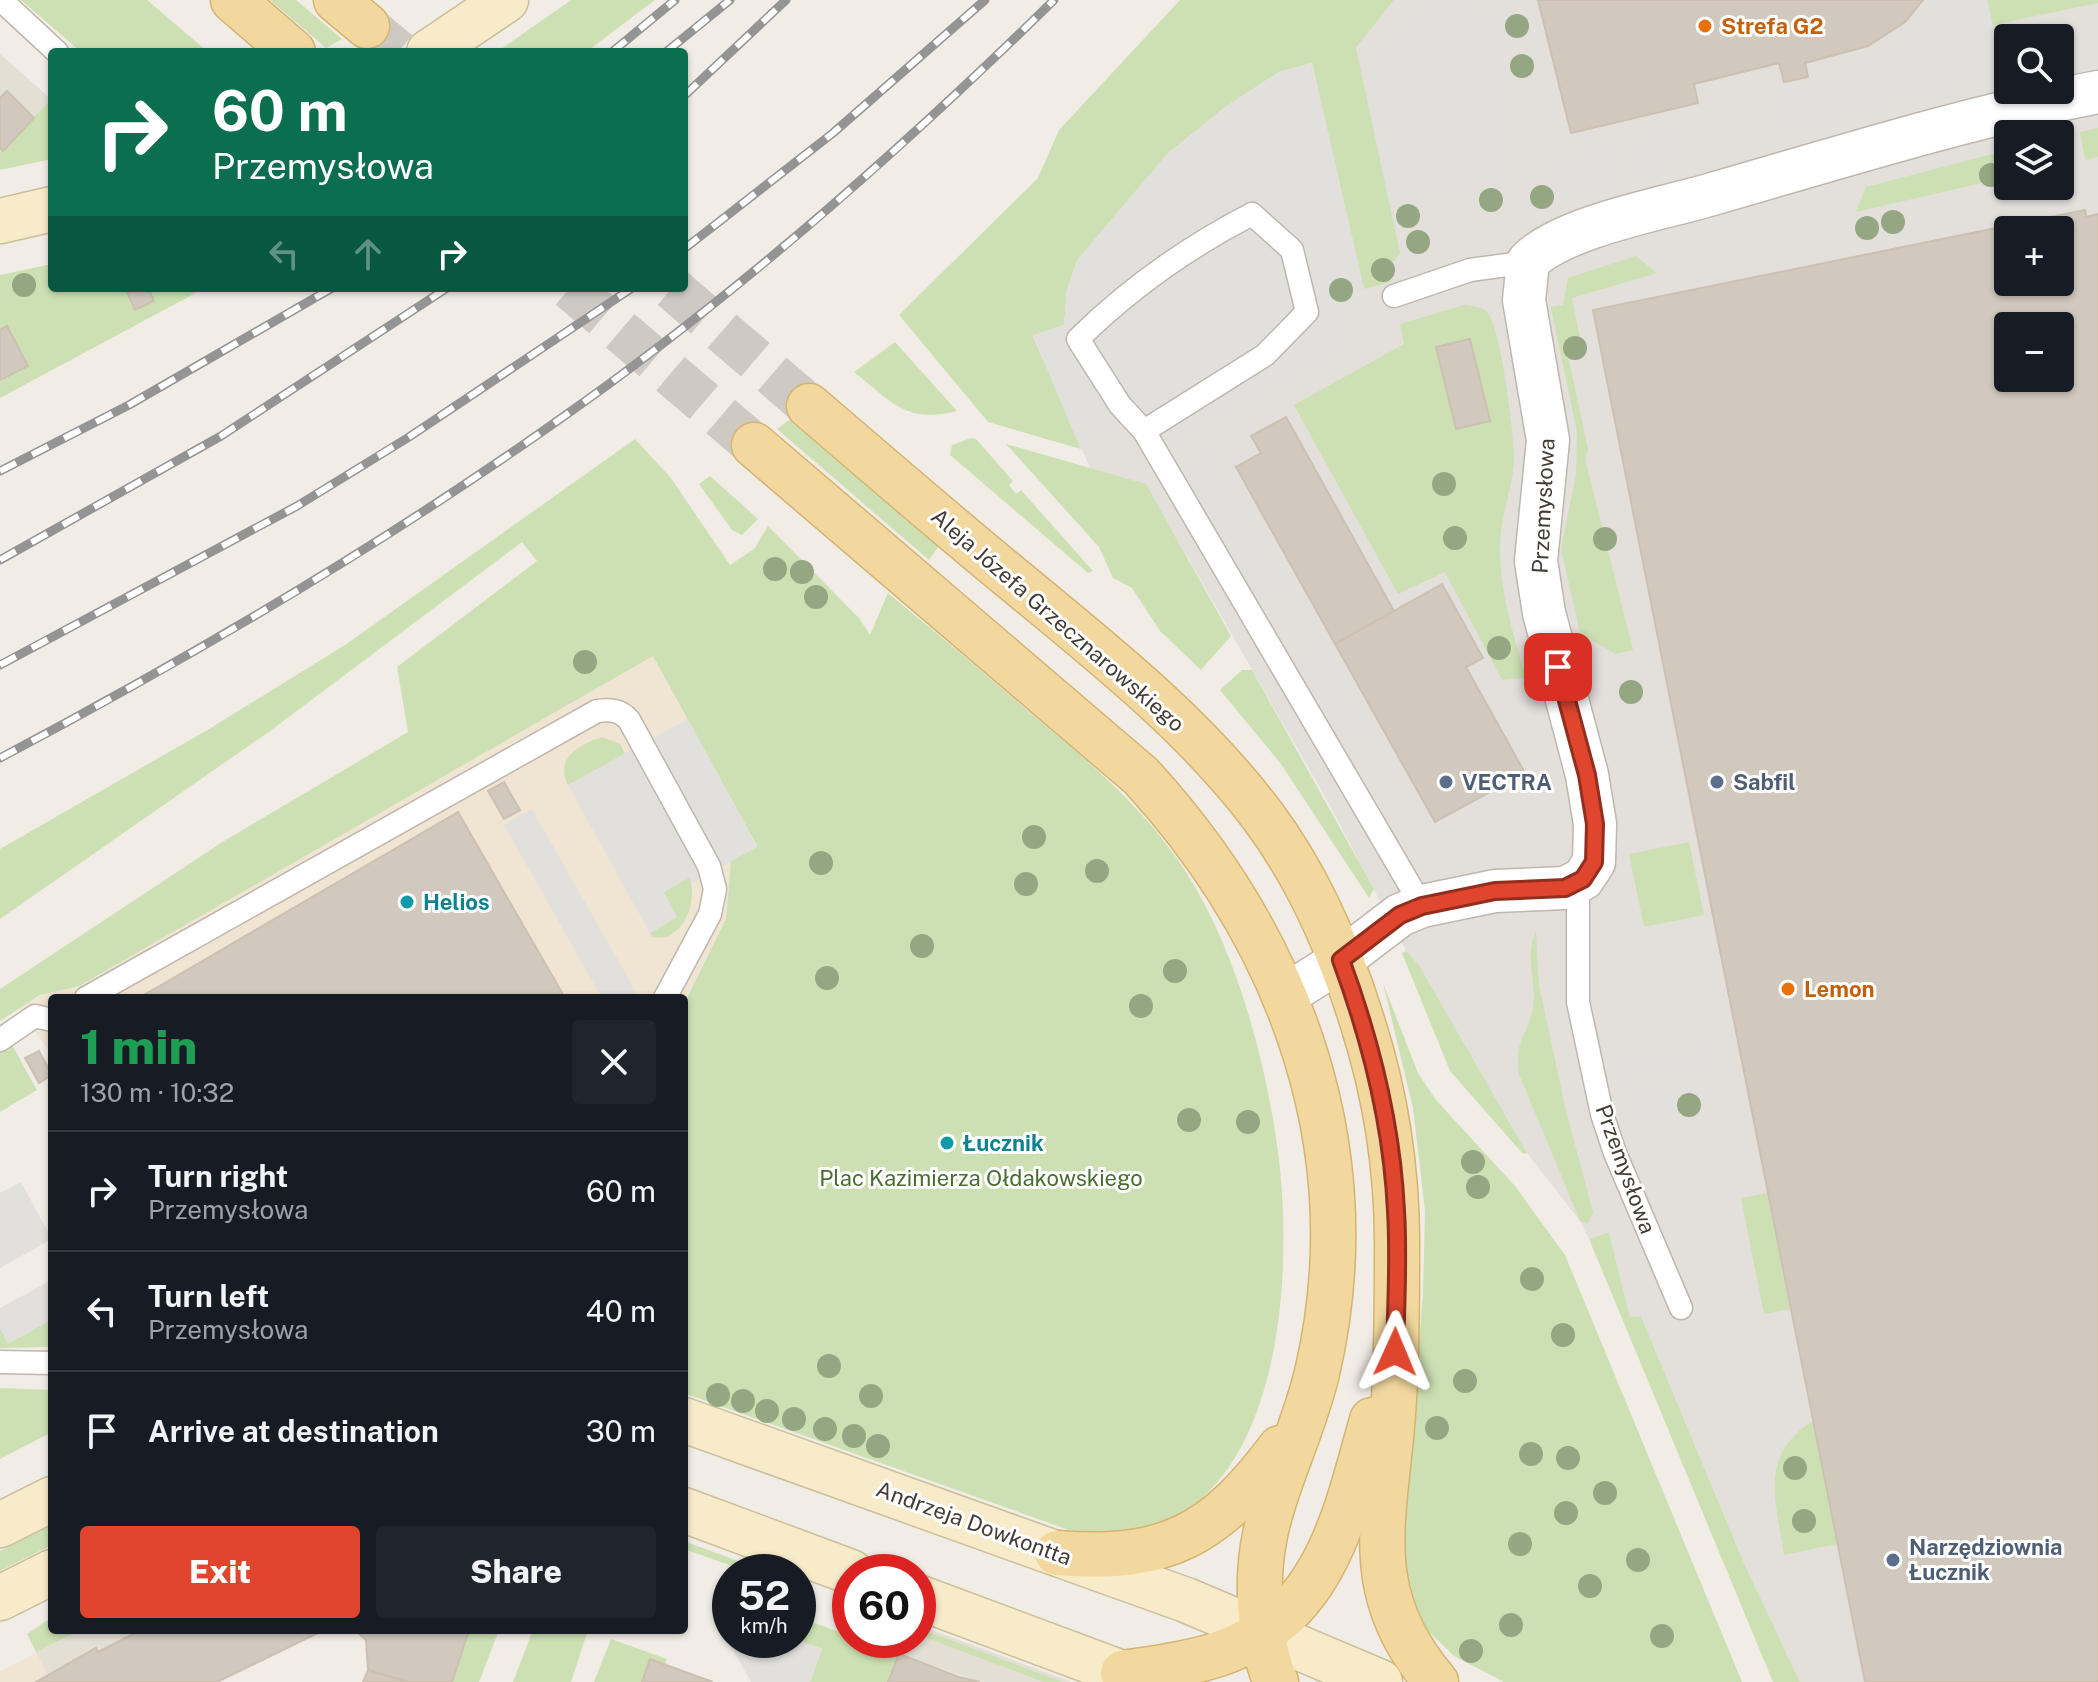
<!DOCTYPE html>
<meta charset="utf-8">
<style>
body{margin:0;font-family:"Public Sans",sans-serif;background:#20242c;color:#f1f3f6;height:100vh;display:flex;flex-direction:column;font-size:30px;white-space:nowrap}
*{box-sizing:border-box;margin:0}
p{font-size:26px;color:#9ea1a6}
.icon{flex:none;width:44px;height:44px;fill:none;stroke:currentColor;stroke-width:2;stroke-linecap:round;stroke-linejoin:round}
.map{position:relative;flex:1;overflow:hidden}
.drawer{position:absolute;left:48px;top:994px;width:640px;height:640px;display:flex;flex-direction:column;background:#171b24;border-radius:8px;box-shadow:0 2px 6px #0004}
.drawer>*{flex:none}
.guide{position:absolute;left:48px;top:48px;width:640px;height:244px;border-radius:8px;box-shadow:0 2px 6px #0004;background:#0b6e4f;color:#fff;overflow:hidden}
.controls{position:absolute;left:1994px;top:24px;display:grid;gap:16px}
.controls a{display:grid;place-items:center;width:80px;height:80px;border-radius:8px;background:#171b24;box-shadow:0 2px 6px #0004;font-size:40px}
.speed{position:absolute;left:712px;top:1554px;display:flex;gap:16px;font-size:40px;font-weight:700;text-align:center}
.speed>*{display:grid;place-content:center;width:104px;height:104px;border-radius:50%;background:#171b24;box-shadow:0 2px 6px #0004;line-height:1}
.speed small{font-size:20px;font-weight:400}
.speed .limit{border:12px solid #d22;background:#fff;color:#111}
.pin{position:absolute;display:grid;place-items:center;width:68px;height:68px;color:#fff;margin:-34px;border-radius:16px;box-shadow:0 4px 12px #0006}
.me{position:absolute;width:88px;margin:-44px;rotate:1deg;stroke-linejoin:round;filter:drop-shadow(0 0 6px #0008)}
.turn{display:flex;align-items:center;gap:28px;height:168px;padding:0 32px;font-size:36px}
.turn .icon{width:104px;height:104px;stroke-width:2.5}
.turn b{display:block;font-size:56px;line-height:68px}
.lanes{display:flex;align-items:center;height:76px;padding:0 32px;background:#0003;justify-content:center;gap:40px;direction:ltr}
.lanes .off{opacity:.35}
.round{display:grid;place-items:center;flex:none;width:84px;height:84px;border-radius:8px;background:#20242c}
.summary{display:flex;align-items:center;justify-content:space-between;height:136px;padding:0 32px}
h1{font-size:48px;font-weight:800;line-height:60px;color:#1e9e55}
.action{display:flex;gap:16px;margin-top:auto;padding:16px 32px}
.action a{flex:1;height:92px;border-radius:8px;background:#e0462e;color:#fff;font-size:32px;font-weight:800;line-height:92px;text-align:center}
.action a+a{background:#20242c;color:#f1f3f6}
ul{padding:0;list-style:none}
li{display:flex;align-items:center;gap:24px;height:120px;padding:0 32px;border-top:2px solid #363941}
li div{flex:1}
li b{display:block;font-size:30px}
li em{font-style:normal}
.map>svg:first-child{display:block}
</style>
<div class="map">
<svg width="2098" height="1682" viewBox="0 0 2098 1682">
<rect width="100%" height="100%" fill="#f1ede6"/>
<!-- residential -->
<g fill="#e4dfd5">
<polygon points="0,54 51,99 0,152"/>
<polygon points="918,1625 1072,1682 980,1682 899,1654 905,1640 918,1640"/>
<polygon points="81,1630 141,1630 98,1652 96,1649 48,1676 36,1652"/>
</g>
<!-- commercial -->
<g fill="#f0e4d3">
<polygon points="653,656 757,847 731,861 726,919 684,1004 684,998 52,998 52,1055 19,1009 52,990 79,986"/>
<polygon points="37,1653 48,1676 36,1682 0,1682 0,1671"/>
</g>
<!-- industrial -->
<path fill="#e3dfdb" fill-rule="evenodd" d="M 1394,0 L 2098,0 L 2098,1682 L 1800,1682 L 1744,1563 L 1641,1316 L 1630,1317 L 1609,1232 L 1589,1239 L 1580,1221 L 1527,1153 L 1419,965 L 1406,951 L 1328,802 L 1146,485 L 1090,468 L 1044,364 L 1356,48 ZM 2008,38 L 2060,38 L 2060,90 L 2008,90 ZM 2008,134 L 2060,134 L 2060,186 L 2008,186 ZM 2008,230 L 2060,230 L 2060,282 L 2008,282 ZM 2008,326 L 2060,326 L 2060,378 L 2008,378 Z"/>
<!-- green -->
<g fill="#cde0b3">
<polygon points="21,0 147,0 208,52 81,52"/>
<polygon points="270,0 296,0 342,39 326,48"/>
<polygon points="571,0 655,0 586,52 497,52"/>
<polygon points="1180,0 1394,0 1356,48 1400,253 1388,268 1391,282 1364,289 1312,63 1279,72 1224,108 1166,155 1067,289 1064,325 1033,336 1081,449 988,422 899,315 1038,178 1059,130"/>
<polygon points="1987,0 2098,0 2098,3 1993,25"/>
<polygon points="51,99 52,159 0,170 0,152"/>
<polygon points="2098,128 2098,157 2085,160 2080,132"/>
<polygon points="2008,150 2008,177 1856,212 1866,187"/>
<polygon points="1636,256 1657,273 1572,298 1580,338 1565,342 1588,449 1585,459 1633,650 1615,654 1580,633 1561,549 1576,475 1577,432 1551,307 1563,305 1568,278"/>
<polygon points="52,264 52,288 205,288 0,398 0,275"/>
<path d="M 1464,305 C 1472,306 1481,306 1487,312 C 1501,327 1515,438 1514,462 C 1512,490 1500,518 1500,546 C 1499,591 1514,635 1526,678 L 1502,680 L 1445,572 L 1398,594 L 1294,405 L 1404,344 L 1400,324 Z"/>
<path d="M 895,342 L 957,411 C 906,424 892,402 854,372 Z"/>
<polygon points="789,420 939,546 929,560 777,429"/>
<polygon points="971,438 976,439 1013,481 1009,485 1016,494 1021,490 1093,571 1088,573 950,455 952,445"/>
<path d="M 635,439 L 671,478 L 730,565 L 754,549 L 768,526 L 859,618 L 870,635 L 888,593 C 935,632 982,671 1028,711 C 1087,760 1148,810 1189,877 C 1238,955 1268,1069 1279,1160 C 1296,1302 1273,1566 1069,1530 L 684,1393 L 684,1004 L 726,919 L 731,861 L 757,846 L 653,656 L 79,986 L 40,995 L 0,1021 L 0,989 L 224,841 L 408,732 L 397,667 L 537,561 L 522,542 L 270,731 L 0,919 L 0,849 L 209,729 L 345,645 Z"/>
<polygon points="1006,444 1146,484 1231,636 1201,670 1160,631 1132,588 1113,578 1099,547"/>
<polygon points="710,476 758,519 742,535 732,530 699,484"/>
<polygon points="1242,670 1252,670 1374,889 1369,898 1281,764 1220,690"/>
<path d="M 602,737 L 620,744 L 625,754 L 568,785 C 554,757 581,744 602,737 Z"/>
<polygon points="1689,842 1704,915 1644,927 1629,854"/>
<path d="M 689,877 C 699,898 684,944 652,937 L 650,933 L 677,917 L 663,892 Z"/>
<path d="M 1536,931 L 1539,985 L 1566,1111 L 1593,1212 L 1588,1224 L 1580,1221 L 1519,1074 C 1515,1041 1524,1040 1532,1013 C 1539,985 1523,959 1536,931 Z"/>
<polygon points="1406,951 1419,965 1527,1153 1523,1154 1450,1071 1402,953"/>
<polygon points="1383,983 1418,1073 1436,1100 1515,1186 1565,1255 1742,1682 1504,1682 1454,1656 1425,1628 1413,1608 1401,1560 1423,1293 1425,1211 1413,1108"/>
<polygon points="11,1043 37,1090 0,1112 0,1051"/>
<polygon points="1767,1193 1790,1309 1764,1314 1741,1198"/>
<polygon points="1609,1232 1630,1317 1641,1316 1744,1563 1800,1682 1773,1682 1589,1239"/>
<polygon points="52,1319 52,1347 0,1348 0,1328 9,1343"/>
<polygon points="0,1388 52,1390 52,1432 0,1459"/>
<path d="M 1813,1421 L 1837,1544 L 1784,1555 C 1776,1501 1758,1455 1813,1421 Z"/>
<polygon points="52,1525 52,1545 0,1571 0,1551"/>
<polygon points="684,1541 768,1572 749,1572 684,1549"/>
<polygon points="52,1617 52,1630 81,1630 36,1652 27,1634"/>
<polygon points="798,1617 850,1636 850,1640 899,1654 888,1682 810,1682 822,1649 797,1640"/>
<polygon points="918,1628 1063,1682 1044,1682 918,1635"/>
<polygon points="469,1630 499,1630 479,1682 452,1682"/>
<polygon points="533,1630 588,1630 571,1682 513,1682"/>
<polygon points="611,1639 667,1659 665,1664 650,1660 642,1682 594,1682"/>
</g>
<!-- parking -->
<g fill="#e2e0dd">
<polygon points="1419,0 1479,0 1479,6 1503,10 1501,181 1389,196 1363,72"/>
<polygon points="1936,0 1987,0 2003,75 1782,139 1771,91 1830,76 1895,44 1916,28"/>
<polygon points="1312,63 1364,289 1344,294 1356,345 1171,448 1142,414 1081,449 1033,335 1064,325 1067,289 1077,260 1166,155 1224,108 1279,72"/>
<polygon points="1681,124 1691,165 1633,181 1622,139"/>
<polygon points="1611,144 1621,183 1555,200 1545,160"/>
<polygon points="1213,448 1294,588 1262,607 1178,468"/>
<polygon points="1321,636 1373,729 1344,745 1292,653"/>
<polygon points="688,719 757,847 692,883 689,878 664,892 677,917 650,933 568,785"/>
<polygon points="532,809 636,992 625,998 602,998 504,825"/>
<polygon points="1715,1041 1720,1066 1621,1084 1617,1059"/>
<polygon points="1705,1080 1710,1104 1629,1119 1624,1094"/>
<polygon points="21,1182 52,1239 0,1268 0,1193"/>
<polygon points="48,1282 52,1289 52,1319 8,1344 0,1328 0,1308"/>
<polygon points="734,1640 797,1640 822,1649 810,1682 751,1682 731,1647"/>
</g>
<!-- building -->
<g fill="#d1c9bd" stroke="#cbc0b1" stroke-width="2" fill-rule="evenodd">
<polygon points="1538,0 1923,0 1905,22 1868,46 1805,63 1808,77 1784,82 1779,63 1694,84 1698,103 1571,133"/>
<polygon points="7,91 34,118 3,151 0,148 0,98"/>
<path d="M 2085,210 L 2086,217 L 2098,214 L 2098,1682 L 1865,1682 L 1593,310 ZM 2008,230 L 2060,230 L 2060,282 L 2008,282 ZM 2008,326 L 2060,326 L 2060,378 L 2008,378 Z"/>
<polygon points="125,288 148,288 154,301 135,310"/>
<polygon points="7,326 28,366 0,380 0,330"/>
<polygon points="1470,339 1490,421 1456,429 1436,347"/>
<polygon points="1286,417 1394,611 1335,644 1236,467 1261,453 1251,436"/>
<polygon points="1442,584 1483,658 1466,667 1525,773 1435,822 1335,644"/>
<polygon points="504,782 520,810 504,819 488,791"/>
<polygon points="458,812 565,998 138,998 163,984"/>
<polygon points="39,1051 52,1075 39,1083 25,1058"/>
<polygon points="141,1630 321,1630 322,1631 217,1682 36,1682 96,1648 98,1652"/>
<polygon points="355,1630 469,1630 452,1682 407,1682 368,1670 366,1640"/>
<polygon points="899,1654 959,1677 980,1682 888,1682"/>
<polygon points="650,1659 685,1672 713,1682 642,1682"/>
<polygon points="368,1670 407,1682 363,1682"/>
</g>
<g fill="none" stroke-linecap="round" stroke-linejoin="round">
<!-- primary-tunnel -->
<g stroke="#cecac3" stroke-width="44" stroke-dasharray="44 22" stroke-linecap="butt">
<polyline points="367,26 398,52"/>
<polyline points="570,288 754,445"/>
<polyline points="672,288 809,406"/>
</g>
<defs>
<g id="lane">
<polyline points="1,0 57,52"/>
<polyline points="1394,296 1470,270 1528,262"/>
<path d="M 1144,431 L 1265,355 L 1307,312 L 1292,250 L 1252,214 C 1188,247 1130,288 1078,339 L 1120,405 L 1144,431 L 1422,906"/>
<polyline points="1578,883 1578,1002 1602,1114 1615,1153 1681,1308"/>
<path d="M 86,998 L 597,711 C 611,709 620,710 629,720 L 709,866 L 715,889 L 710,914 L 665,998"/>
<polyline points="0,1040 35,1016 52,1020"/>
<polyline points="0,1362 52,1363"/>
</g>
<path id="street" d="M 1286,995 L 1341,960 L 1400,915 L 1422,906 L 1495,891 L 1565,888 L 1583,879 L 1594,862 L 1595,824 L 1587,775 L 1544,613 L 1536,561 L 1548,440 L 1524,300 L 1528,262 C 1561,227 1661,209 1709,195 C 1838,158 1967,117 2098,92"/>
<g id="secondary">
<polyline points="429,52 506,0"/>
<polyline points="0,221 52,209"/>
<polyline points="684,1420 1186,1600 1380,1682"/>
<polyline points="684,1510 851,1572"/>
<polyline points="0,1525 52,1499"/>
<polyline points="918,1597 1146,1682"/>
<polyline points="0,1598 52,1572"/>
</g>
<g id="primary">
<polyline points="233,0 293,52"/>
<polyline points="336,0 367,26"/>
<path d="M 809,406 C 879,466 948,526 1019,584 C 1105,655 1195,726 1262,815 C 1307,875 1340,950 1362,1021 C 1386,1095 1398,1176 1397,1254 C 1397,1307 1397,1361 1393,1414 C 1385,1521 1359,1592 1436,1682"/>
<path d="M 754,445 L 1141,776 C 1291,940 1369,1150 1317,1373 C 1294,1467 1249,1519 1262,1624 C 1264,1644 1267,1664 1276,1682"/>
<path d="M 1057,1553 C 1166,1562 1215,1535 1280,1448"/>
<path d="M 1123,1673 C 1155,1668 1188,1664 1219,1654 C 1326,1617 1345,1516 1372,1420"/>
</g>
</defs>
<!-- lane casing -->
<use href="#lane" stroke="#beb7ad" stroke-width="25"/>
<!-- street casing -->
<use href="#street" stroke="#beb7ad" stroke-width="45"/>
<!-- secondary casing -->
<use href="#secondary" stroke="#cbbe9b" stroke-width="47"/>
<!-- primary casing -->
<use href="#primary" stroke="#d4b470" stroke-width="47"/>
<!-- lane -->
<use href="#lane" stroke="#fff" stroke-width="22"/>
<!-- street -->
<use href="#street" stroke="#fff" stroke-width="42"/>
<!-- secondary -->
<use href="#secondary" stroke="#f8ebc9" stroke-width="44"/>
<!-- primary -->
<use href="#primary" stroke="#f2d89e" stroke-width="44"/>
<defs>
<g id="rail">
<polyline points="612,52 675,0"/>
<polyline points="666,52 730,0"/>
<polyline points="684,96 786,0"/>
<polyline points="684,249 833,133 985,0"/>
<polyline points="0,471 129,405 332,288"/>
<polyline points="0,560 221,436 447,288"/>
<polyline points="0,665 297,506 409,437 632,288"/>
<path d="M 0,758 C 193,656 382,545 560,419 C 737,295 900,151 1054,0"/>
</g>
</defs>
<!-- rail casing -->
<use href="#rail" stroke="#949494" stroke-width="9"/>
<!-- rail -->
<use href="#rail" stroke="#fff" stroke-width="6" stroke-dasharray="18" stroke-linecap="butt"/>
</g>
<!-- trees -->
<g fill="#95a782">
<circle cx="1517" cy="26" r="12"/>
<circle cx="1522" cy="66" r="12"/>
<circle cx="1991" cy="175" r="12"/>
<circle cx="1542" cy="197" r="12"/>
<circle cx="1491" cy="200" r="12"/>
<circle cx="1408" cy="216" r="12"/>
<circle cx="1893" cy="222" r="12"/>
<circle cx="1867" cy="228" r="12"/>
<circle cx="1418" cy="242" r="12"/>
<circle cx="1383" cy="270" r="12"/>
<circle cx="24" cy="285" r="12"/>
<circle cx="1341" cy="290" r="12"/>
<circle cx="1575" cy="348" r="12"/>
<circle cx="1444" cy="484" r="12"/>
<circle cx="1455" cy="538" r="12"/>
<circle cx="1605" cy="539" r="12"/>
<circle cx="775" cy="569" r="12"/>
<circle cx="802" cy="572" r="12"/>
<circle cx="816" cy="597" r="12"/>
<circle cx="1499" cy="648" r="12"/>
<circle cx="585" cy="662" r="12"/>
<circle cx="1631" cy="692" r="12"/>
<circle cx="1034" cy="837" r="12"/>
<circle cx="821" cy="863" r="12"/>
<circle cx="1097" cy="871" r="12"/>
<circle cx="1026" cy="884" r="12"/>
<circle cx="922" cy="946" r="12"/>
<circle cx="1175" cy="971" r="12"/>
<circle cx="827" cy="978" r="12"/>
<circle cx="1141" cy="1006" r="12"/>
<circle cx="1689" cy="1105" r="12"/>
<circle cx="1189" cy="1120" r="12"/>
<circle cx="1248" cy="1122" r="12"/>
<circle cx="1473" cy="1162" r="12"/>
<circle cx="1478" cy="1187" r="12"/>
<circle cx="1532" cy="1279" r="12"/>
<circle cx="1563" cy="1335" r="12"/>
<circle cx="829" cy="1366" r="12"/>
<circle cx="1465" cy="1381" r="12"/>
<circle cx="718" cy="1395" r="12"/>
<circle cx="871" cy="1396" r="12"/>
<circle cx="743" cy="1401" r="12"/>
<circle cx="767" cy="1411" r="12"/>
<circle cx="794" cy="1419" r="12"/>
<circle cx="1437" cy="1428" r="12"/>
<circle cx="825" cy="1429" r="12"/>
<circle cx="854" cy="1436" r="12"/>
<circle cx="878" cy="1446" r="12"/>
<circle cx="1531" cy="1454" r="12"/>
<circle cx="1568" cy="1458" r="12"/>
<circle cx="1795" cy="1468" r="12"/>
<circle cx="1605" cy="1493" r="12"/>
<circle cx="1566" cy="1513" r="12"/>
<circle cx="1804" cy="1521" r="12"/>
<circle cx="1520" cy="1544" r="12"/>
<circle cx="1638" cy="1560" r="12"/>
<circle cx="1590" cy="1586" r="12"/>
<circle cx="1511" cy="1625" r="12"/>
<circle cx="1662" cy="1636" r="12"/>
<circle cx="1471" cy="1651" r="12"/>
</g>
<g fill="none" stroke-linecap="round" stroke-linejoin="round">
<defs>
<path id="route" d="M 1395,1352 C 1396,1305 1399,1258 1396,1211 C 1392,1124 1371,1041 1341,960 L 1400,915 L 1422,906 L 1495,891 L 1565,888 L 1583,879 L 1594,862 L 1595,824 L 1587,775 L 1558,667"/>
</defs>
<!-- route casing -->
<use href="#route" stroke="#922e1e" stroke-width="20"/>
<!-- route -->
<use href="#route" stroke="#e0462e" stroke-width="14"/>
</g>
<!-- markers -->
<g fill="#e8710a" stroke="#fff" stroke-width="3">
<circle cx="1705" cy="26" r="8"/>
<circle cx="1788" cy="989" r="8"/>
</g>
<g fill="#5c6f8a" stroke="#fff" stroke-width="3">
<circle cx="1446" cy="782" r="8"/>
<circle cx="1717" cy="782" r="8"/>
<circle cx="1893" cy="1560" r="8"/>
</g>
<g fill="#0f9aa8" stroke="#fff" stroke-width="3">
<circle cx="407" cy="902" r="8"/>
<circle cx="947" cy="1143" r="8"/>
</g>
<g text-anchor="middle" stroke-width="6" stroke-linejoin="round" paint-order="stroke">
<!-- food labels -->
<g font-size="22" font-weight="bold" fill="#c56008" stroke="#fff" text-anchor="start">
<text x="1721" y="34">Strefa G2</text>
<text x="1804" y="997">Lemon</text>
</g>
<!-- street labels -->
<g font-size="22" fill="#433d36" stroke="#fff">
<text transform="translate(1543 506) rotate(-87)" y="8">Przemysłowa</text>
<text transform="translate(1058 620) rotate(41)" y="8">Aleja Józefa Grzecznarowskiego</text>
<text transform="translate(1626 1169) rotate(70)" y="8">Przemysłowa</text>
<text transform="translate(974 1523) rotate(20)" y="8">Andrzeja Dowkontta</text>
</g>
<!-- service labels -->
<g font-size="22" font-weight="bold" fill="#4e5e75" stroke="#fff" text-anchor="start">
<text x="1462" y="790">VECTRA</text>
<text x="1733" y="790">Sabfil</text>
<text x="1909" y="1555">Narzędziownia<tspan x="1909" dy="25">Łucznik</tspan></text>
</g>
<!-- culture labels -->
<g font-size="22" font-weight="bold" fill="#0d838f" stroke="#fff" text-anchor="start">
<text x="423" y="910">Helios</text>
<text x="963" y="1151">Łucznik</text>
</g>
<!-- park labels -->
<g font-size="22" fill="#496d31" stroke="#fff">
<text x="981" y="1186">Plac Kazimierza Ołdakowskiego</text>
</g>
</g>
</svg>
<div class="controls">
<a><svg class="icon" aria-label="search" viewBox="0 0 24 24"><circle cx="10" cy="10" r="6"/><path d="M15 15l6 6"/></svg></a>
<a><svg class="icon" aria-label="layers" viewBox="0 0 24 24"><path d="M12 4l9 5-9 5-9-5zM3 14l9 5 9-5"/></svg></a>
<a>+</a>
<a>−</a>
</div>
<div class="speed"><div>52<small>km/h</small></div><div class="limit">60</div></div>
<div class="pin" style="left:1558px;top:667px;background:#d93025"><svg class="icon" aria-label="arrive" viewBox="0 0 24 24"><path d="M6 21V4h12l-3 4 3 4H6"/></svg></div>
<svg class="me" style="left:1395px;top:1352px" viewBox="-20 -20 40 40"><path d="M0-17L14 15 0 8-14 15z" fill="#e0462e" stroke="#fff" stroke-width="4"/></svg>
<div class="guide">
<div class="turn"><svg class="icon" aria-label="right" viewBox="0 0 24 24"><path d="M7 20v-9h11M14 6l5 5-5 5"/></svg><div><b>60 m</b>Przemysłowa</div></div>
<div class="lanes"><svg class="icon off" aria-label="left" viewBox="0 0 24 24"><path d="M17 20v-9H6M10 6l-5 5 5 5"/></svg><svg class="icon off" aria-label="ahead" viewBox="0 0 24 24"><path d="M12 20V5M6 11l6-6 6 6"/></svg><svg class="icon" aria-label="right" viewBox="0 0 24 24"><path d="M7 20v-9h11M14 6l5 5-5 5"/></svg></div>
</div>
<section class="drawer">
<div class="summary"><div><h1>1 min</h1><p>130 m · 10:32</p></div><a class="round"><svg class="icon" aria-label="close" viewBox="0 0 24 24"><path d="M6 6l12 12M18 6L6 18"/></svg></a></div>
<ul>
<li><svg class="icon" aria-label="right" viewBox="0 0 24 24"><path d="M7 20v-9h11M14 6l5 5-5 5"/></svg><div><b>Turn right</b><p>Przemysłowa</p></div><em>60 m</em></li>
<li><svg class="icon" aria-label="left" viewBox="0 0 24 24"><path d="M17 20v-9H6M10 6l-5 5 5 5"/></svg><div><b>Turn left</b><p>Przemysłowa</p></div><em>40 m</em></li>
<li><svg class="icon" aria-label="arrive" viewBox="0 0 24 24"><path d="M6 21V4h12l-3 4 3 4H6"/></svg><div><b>Arrive at destination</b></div><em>30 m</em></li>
</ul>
<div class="action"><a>Exit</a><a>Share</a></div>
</section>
</div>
